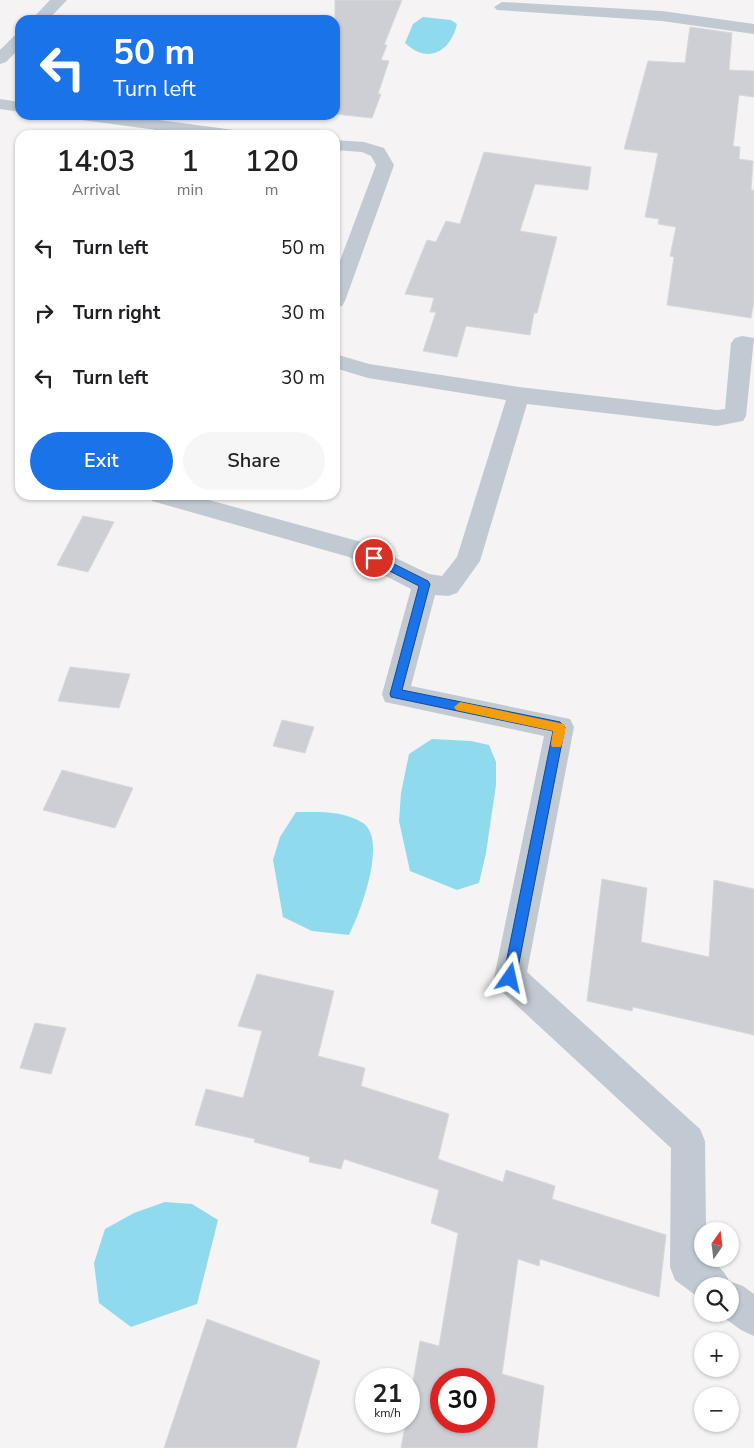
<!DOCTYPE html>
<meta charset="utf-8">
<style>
body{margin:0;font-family:"Nunito Sans",sans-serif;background:#f6f6f6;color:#202124;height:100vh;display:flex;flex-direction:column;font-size:19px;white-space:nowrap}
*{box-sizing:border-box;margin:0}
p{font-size:16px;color:#757577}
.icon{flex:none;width:28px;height:28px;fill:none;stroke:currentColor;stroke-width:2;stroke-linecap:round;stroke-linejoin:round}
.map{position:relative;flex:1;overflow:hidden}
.sheet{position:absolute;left:15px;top:130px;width:325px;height:370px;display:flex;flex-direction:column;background:#fff;border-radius:15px;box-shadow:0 1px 4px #0004}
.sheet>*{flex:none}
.guide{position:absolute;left:15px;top:15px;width:325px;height:105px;border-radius:15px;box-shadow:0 1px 4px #0004;background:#1a73e8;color:#fff;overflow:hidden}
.needle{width:32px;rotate:14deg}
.controls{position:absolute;left:694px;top:1222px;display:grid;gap:10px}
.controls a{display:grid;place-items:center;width:45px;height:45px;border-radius:50%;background:#fff;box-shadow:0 1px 4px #0004;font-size:25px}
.speed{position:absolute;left:355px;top:1368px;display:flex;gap:10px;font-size:25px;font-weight:700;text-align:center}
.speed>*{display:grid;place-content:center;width:65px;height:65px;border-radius:50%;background:#fff;box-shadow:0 1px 4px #0004;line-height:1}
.speed small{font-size:12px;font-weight:400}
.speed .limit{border:8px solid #d22;background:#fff;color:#111}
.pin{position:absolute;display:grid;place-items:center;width:42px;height:42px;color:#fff;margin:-21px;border:2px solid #fff;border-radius:50%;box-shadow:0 1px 5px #0007}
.me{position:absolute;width:55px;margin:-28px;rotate:11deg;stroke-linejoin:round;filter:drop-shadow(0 0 4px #0008)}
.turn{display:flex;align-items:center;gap:18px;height:105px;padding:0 15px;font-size:22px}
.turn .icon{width:65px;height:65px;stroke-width:2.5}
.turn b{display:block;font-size:35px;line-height:42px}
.eta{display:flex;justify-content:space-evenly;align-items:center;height:85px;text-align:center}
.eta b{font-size:30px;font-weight:600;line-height:35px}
.button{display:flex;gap:10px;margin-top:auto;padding:10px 15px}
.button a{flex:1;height:58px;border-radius:30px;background:#1a73e8;color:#fff;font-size:20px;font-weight:600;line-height:58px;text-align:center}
.button a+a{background:#f6f6f6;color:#202124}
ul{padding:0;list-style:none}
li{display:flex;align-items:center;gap:15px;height:65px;padding:0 15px}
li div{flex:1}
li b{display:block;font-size:19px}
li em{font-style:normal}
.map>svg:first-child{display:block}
</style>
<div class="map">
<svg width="754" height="1448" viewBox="0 0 754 1448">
<rect width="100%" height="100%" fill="#f5f3f3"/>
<!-- water -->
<g fill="#90daee">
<path d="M 423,17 L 451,20 L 457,24 C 450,53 427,64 405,43 L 413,24 Z"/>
<polygon points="432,739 471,741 489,745 496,762 496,785 486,853 479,883 457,890 410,871 399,821 401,793 409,754"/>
<path d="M 296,812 C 318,812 343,810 363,823 C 388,840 360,914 349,935 L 312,931 L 283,917 L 273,860 L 280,837 Z"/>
<polygon points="165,1202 192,1204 218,1220 197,1304 131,1327 99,1303 94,1263 105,1229 134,1213"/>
</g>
<!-- building -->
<g fill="#cdcfd5" stroke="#d7d9de" fill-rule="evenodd">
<polygon points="335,0 402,0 384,45 387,45 381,60 389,61 378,94 381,94 372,118 335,114"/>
<polygon points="690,27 732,33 729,70 754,71 754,97 739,95 733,146 740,147 739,159 753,161 751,190 754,190 754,302 751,318 667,305 674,257 670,256 676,227 658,224 659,219 645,217 658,153 624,149 648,61 685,63"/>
<polygon points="484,152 591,167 588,190 535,184 520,231 557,237 537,313 534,313 530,335 466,326 457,357 423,351 436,312 430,312 434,298 405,294 427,240 436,242 446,221 460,224"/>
<polygon points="83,516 114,522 88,572 57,565"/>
<polygon points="70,667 130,674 119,708 58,701"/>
<polygon points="282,720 314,727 305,753 273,746"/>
<polygon points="62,770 133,788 115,828 43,810"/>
<polygon points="602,879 647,888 641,942 709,957 714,880 754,889 754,1035 633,1007 632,1011 587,1001"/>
<path d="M 257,974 L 334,991 L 318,1056 L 365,1068 L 361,1086 L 449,1114 L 438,1159 L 503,1182 L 506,1170 L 555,1186 L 552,1199 L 666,1235 L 659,1297 L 540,1259 L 539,1266 L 518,1259 L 502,1374 L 544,1386 L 537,1448 L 401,1448 L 406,1421 L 409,1421 L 409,1404 L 420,1341 L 439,1346 L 458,1233 L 431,1223 L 439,1190 L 344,1159 L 341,1169 L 309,1162 L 310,1157 L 254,1142 L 255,1139 L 195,1125 L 206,1089 L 243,1098 L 262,1031 L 238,1026 ZM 441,1379 L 484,1379 L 484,1421 L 441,1421 Z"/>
<polygon points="35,1023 66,1028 51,1074 20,1068"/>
<polygon points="207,1319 320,1361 296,1448 164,1448"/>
</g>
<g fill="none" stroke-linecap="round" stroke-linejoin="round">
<!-- street -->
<g fill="#c1cad2" fill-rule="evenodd">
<polygon points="50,0 67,0 48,20 31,20"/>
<polygon points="502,2 662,11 754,24 754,34 662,21 497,10 494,7"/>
<polygon points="20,34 20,48 6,62 0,64 0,50 14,36"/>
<polygon points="0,99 20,102 20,112 0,109"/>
<polygon points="73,115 122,115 234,130 240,131 243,135 194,135 82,120 76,119"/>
<polygon points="335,140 364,142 384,148 394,165 345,301 342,306 335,307 335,274 376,165 371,156 362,152 335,150"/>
<path d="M 742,336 L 754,338 L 746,416 L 743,421 L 717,426 L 527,404 L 480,561 L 457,593 L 448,596 L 435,595 L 411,686 L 570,719 L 574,727 L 527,972 L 700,1129 L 705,1141 L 706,1231 L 702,1231 L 702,1259 C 713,1259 725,1271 729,1281 L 743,1286 L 754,1294 L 754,1336 L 741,1330 L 719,1314 L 730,1314 L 730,1286 L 702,1286 L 702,1300 L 675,1280 L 670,1267 L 671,1148 L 499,989 L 494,978 L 544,736 L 385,702 L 382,694 L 411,589 L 349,557 L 152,501 L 148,495 L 191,495 L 365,543 L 429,574 L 442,576 L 457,557 L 506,400 L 368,378 L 335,368 L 335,354 L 369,364 L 519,387 L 717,410 L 725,409 L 731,343 L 735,338 Z"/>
</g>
</g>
<!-- route -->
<polygon fill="#1a73e8" stroke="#114b97" points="374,554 428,581 430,584 402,690 560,722 565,727 516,978 514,982 510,984 505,982 503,978 553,731 391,697 390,694 419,586 370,561 370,555"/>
<!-- slow -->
<path fill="#f59e0b" d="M 460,702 L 564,724 C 567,730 563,741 561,747 L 552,747 L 551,744 L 553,731 L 456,710 L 454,707 Z"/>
</svg>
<div class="controls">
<a><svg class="needle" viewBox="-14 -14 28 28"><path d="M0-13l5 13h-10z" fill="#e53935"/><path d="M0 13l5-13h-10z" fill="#757577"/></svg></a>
<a><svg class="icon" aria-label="search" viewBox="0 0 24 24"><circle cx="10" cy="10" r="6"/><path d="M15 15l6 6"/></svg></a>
<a>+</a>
<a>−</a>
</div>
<div class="speed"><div>21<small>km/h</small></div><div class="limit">30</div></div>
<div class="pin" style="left:374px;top:558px;background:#d93025"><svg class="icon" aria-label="arrive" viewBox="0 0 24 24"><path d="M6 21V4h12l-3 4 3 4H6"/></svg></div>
<svg class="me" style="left:510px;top:978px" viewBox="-20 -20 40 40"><path d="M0-17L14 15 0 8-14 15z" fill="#1a73e8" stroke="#fff" stroke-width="4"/></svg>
<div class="guide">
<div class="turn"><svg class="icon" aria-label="left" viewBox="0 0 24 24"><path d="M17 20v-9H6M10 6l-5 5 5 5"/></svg><div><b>50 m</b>Turn left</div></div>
</div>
<section class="sheet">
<div class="eta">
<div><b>14:03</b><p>Arrival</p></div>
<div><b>1</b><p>min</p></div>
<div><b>120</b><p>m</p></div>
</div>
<ul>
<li><svg class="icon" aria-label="left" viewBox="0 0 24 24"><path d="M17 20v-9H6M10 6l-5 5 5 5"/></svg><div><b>Turn left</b></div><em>50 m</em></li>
<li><svg class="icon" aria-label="right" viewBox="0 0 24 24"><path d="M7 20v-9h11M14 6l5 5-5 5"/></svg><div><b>Turn right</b></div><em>30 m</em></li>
<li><svg class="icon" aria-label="left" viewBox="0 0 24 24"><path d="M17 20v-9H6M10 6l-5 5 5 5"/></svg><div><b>Turn left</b></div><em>30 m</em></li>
</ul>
<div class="button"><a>Exit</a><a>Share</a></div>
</section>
</div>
